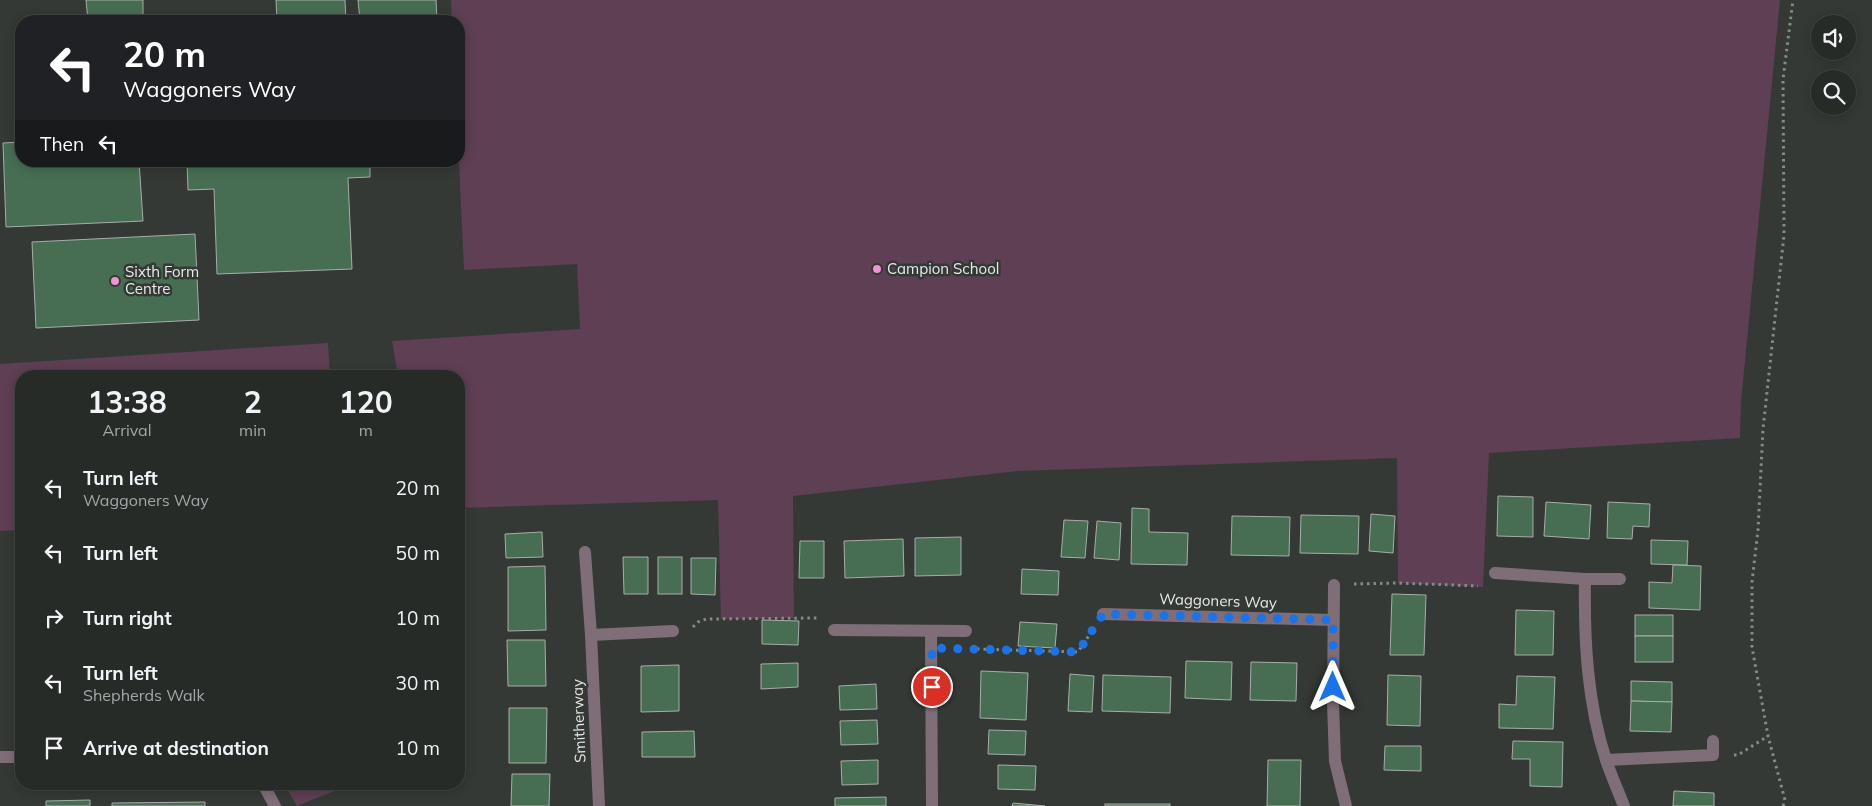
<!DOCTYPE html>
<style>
body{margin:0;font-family:Mulish,sans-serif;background:#2f3330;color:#f1f3f6;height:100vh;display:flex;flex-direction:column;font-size:19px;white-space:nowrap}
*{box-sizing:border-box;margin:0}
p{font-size:16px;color:#a4a7a8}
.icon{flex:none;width:28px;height:28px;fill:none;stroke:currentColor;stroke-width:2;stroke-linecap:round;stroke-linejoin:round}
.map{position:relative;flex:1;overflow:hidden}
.side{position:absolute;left:15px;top:370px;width:450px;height:420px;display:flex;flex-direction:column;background:#272b28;border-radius:20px;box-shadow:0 2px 12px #0003,0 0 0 1px #434745}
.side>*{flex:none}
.hud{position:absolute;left:15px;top:15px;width:450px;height:152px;border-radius:20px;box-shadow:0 2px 12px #0003,0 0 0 1px #434745;background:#202124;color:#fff;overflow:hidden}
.tools{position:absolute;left:1811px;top:15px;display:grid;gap:10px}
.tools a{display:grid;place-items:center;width:45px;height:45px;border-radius:50%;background:#272b28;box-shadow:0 2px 12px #0003,0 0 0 1px #434745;font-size:25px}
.pin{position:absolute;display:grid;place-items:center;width:42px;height:42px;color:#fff;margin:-21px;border:2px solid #fff;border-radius:50%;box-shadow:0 1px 5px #0007}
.me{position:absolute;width:55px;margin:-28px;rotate:0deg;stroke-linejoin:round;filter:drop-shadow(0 0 4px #0008)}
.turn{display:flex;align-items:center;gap:18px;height:105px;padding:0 25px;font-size:22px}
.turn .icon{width:65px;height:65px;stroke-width:2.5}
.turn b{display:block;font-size:35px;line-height:42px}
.then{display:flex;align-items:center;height:48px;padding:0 25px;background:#0003;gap:10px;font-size:19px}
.eta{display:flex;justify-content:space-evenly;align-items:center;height:85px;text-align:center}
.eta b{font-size:30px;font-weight:700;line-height:35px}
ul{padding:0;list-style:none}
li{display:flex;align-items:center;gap:15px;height:65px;padding:0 25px}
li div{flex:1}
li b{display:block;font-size:19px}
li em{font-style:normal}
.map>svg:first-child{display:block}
</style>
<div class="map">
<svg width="1872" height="806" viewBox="0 0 1872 806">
<rect width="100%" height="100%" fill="#343935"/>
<!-- green -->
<g fill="#5e3f53">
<polygon points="451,0 1780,0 1741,402 1740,438 1489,453 1483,587 1398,583 1397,458 1018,471 793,496 794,618 721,619 718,500 459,508 459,376 398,376 392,341 580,329 577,264 464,270 459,161 459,21 452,21"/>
<polygon points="328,343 330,376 21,376 21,530 0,531 0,364"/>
<polygon points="284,784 352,784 297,806"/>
</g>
<!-- building -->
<g fill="#476e53" stroke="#a7ada8">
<polygon points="86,0 143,0 143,21 88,21"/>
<polygon points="276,0 345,0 346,21 277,21"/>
<polygon points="358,0 436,0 437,21 360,21"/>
<polygon points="21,142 21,161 139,161 143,221 6,227 3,143"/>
<polygon points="187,161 370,161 370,177 348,178 352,269 217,274 214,189 188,190"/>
<polygon points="195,234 199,320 36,328 32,242"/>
<polygon points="1498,496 1533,497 1533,537 1497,536"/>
<polygon points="1546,502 1591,505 1589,539 1544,536"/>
<polygon points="1608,502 1650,504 1649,527 1633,526 1632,539 1607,538"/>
<polygon points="1132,508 1149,509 1149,532 1188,533 1187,565 1131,564"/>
<polygon points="1371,514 1395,516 1393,553 1369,551"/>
<polygon points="1301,515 1359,516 1358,554 1300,553"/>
<polygon points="1232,516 1290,517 1289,556 1231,555"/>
<polygon points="1064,520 1088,521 1085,558 1061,557"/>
<polygon points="1097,521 1121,523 1119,560 1094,558"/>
<polygon points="542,532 543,557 506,558 505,534"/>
<polygon points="961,537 961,575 915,576 915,538"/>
<polygon points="903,539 904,576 845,578 844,541"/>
<polygon points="1651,540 1688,541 1687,565 1651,564"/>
<polygon points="800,541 824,541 824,578 799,578"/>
<polygon points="623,557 648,557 648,594 624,594"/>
<rect x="658" y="557" width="24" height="37"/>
<polygon points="691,558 716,558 715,595 691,594"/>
<polygon points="1673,565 1701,566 1700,610 1649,608 1649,582 1672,583"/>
<polygon points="545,566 546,630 508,631 508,567"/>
<polygon points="1022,569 1059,571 1058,595 1021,594"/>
<polygon points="1392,594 1426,595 1424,655 1390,655"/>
<polygon points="1516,610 1554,611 1553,655 1515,655"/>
<rect x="1635" y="615" width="38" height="21"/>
<polygon points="762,620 799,621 798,645 762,644"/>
<polygon points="1020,622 1057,624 1055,648 1018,646"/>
<rect x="1635" y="636" width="38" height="26"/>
<polygon points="507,640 545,640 546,686 508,686"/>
<polygon points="1186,661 1232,662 1231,700 1185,698"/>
<polygon points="1251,662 1297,663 1296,701 1250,700"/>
<polygon points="798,663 798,687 761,689 761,664"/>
<polygon points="679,665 679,711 641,712 641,666"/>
<polygon points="981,671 1028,673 1026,720 980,718"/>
<polygon points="1070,674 1094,676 1092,712 1068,711"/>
<polygon points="1103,675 1171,677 1170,713 1102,711"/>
<polygon points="1388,675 1421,676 1420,726 1387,725"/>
<polygon points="1517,676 1555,677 1553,729 1499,728 1499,704 1516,705"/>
<polygon points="1631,681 1672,682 1672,702 1631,701"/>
<polygon points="876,684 877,709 840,710 839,686"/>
<polygon points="1631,701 1672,702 1671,732 1630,731"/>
<polygon points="509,708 547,708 546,763 509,763"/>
<polygon points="877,720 878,744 841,745 840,721"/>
<polygon points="989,730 1026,731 1025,755 988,754"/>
<polygon points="694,731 695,757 642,757 642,732"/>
<polygon points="1513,741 1563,742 1562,787 1530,786 1530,759 1512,759"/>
<polygon points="1385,746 1421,746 1421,771 1384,770"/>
<polygon points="878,760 878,784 842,785 841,761"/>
<polygon points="1268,760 1301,760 1300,806 1267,806"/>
<polygon points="998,765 1036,766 1035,790 998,789"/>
<polygon points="512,774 550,774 549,806 511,806"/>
<polygon points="1674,791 1714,793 1714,806 1673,806"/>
<polygon points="886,797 886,806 835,806 835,798"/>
<polygon points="90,800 90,806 46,806 46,801"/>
<polygon points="205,802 205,806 112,806 112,803"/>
<polygon points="1013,803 1045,806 1012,806"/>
<rect x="1105" y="804" width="65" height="2"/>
</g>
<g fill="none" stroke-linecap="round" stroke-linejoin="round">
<!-- path -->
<g stroke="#878b88" stroke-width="3" stroke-dasharray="2.5 4" stroke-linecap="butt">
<polyline points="1354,584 1398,583 1478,586"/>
<polyline points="693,627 698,622 706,619 817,618"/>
<polyline points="977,649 1078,652 1092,631"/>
<polyline points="1734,755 1738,755 1768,736"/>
<polyline points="1783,806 1785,800 1768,736 1752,647 1752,582 1758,530 1763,429 1784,235 1783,79 1793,0"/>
</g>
<!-- minor -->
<g stroke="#7f6d78" stroke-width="12">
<polyline points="585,552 591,635 599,806"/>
<polyline points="1495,573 1585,579 1620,579"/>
<path d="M 1585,579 C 1584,639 1587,702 1606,760 C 1611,775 1618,791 1624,806"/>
<polyline points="1334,585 1333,703 1335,761 1346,806"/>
<polyline points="1103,614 1333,620"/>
<polyline points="834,630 966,631"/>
<polyline points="931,631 932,806"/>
<polyline points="591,635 673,631"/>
<polyline points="0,757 21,757"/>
<polyline points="1606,760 1713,755 1713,741"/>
<polyline points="263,784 275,806"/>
</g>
</g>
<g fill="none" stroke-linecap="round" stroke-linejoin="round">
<!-- route -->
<polyline stroke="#1a73e8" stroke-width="9" stroke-dasharray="0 16.2" points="932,687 932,648 1078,652 1103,614 1333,620 1333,687"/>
</g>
<!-- markers -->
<g fill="#f491d4" stroke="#343935" stroke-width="2">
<circle cx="877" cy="269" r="5"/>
<circle cx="115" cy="281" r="5"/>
</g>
<g text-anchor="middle" stroke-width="5" stroke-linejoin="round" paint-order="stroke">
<!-- poi labels -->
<g font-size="15" fill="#e6e9e7" stroke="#343935" text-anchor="start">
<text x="887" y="274">Campion School</text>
<text x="125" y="277">Sixth Form<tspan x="125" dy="17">Centre</tspan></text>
</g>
<!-- street labels -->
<g font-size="15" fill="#e6e9e7" stroke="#343935">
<text transform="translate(1218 601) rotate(2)" y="5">Waggoners Way</text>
<text transform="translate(579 721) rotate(-92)" y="5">Smitherway</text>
</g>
</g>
</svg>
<div class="tools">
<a><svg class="icon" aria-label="sound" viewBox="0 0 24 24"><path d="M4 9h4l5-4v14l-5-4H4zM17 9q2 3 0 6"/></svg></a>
<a><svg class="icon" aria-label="search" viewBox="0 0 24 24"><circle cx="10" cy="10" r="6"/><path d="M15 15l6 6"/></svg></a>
</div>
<div class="pin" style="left:932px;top:687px;background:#d93025"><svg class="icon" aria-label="arrive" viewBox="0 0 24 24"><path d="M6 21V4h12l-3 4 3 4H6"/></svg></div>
<svg class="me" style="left:1333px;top:687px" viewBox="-20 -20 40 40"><path d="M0-17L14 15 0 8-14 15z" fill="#1a73e8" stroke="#fff" stroke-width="4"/></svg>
<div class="hud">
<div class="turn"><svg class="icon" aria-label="left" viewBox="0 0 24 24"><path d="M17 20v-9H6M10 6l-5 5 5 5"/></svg><div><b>20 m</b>Waggoners Way</div></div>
<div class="then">Then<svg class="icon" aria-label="left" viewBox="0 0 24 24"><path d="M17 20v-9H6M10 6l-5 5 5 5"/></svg></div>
</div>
<section class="side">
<div class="eta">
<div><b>13:38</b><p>Arrival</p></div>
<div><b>2</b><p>min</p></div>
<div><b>120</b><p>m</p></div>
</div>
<ul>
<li><svg class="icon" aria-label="left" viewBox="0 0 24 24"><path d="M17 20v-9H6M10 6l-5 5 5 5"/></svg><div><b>Turn left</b><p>Waggoners Way</p></div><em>20 m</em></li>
<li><svg class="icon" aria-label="left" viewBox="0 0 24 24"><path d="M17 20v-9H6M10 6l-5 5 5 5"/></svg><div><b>Turn left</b></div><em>50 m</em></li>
<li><svg class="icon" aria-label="right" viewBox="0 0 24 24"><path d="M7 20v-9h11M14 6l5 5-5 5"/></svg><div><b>Turn right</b></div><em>10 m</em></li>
<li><svg class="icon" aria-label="left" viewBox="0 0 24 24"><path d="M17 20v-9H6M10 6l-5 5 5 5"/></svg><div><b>Turn left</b><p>Shepherds Walk</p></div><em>30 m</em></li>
<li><svg class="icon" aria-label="arrive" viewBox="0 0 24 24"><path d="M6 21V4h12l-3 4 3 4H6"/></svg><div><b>Arrive at destination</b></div><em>10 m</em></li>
</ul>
</section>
</div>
